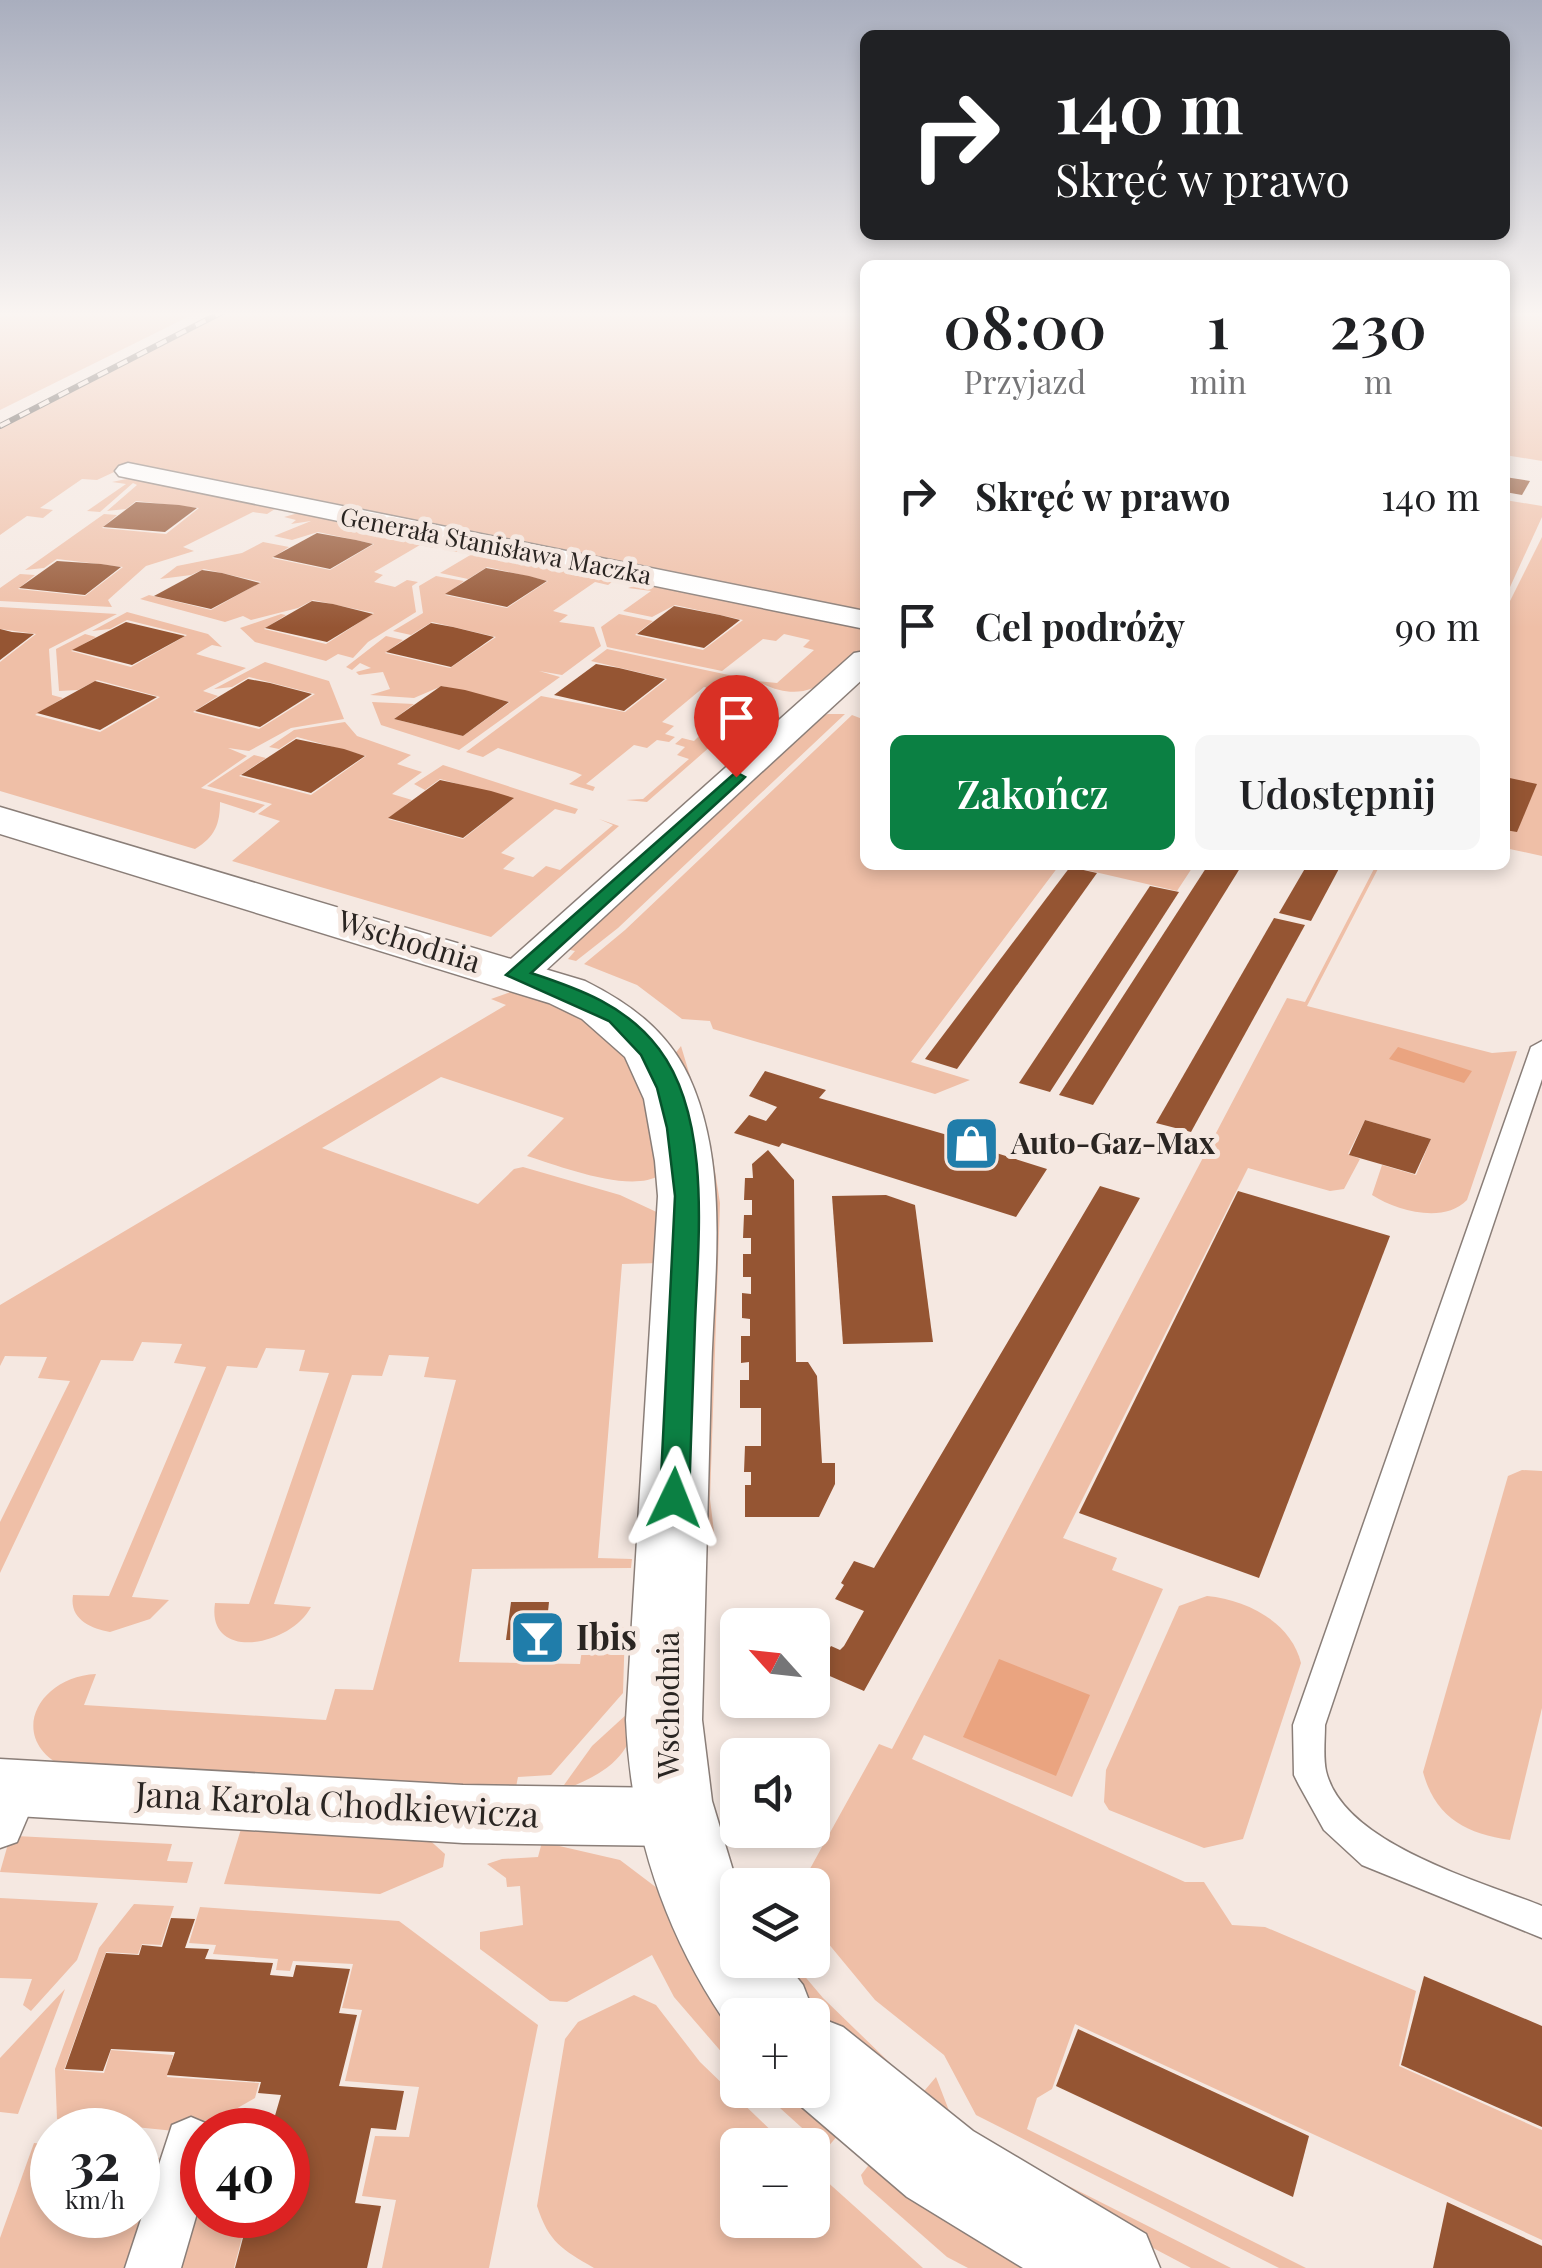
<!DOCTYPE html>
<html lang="pl">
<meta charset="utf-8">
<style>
body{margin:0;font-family:"Playfair Display",serif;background:#f6f6f6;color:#202124;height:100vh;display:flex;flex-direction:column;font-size:38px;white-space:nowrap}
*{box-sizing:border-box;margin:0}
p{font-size:32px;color:#757577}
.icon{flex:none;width:55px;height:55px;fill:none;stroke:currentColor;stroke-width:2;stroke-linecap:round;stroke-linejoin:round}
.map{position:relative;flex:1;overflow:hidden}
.side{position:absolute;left:860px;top:260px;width:650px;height:610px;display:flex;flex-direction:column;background:#fff;border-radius:15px;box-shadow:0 5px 15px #0003}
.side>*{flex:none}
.hud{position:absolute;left:860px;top:30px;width:650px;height:210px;border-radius:15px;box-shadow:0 5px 15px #0003;background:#202124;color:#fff;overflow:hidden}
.needle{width:65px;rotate:297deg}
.tools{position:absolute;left:720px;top:1608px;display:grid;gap:20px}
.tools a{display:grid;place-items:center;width:110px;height:110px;border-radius:15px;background:#fff;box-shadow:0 5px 15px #0003;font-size:50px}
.speed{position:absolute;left:30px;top:2108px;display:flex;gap:20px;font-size:50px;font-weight:700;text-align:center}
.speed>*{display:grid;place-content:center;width:130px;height:130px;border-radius:50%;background:#fff;box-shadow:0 5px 15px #0003;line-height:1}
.speed small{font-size:25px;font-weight:400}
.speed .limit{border:15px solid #d22;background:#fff;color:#111}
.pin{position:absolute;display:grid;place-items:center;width:85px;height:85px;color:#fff;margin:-102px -42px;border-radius:50% 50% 50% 0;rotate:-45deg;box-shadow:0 0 10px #0007}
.pin .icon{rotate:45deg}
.me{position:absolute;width:110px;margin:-55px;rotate:2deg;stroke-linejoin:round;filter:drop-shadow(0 0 8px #0008)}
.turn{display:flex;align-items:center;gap:35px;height:210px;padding:0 30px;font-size:45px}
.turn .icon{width:130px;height:130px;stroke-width:2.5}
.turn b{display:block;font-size:70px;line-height:85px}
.eta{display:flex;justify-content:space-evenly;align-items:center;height:170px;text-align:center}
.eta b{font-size:60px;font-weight:600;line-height:70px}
.primary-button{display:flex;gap:20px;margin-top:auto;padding:20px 30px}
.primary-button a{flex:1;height:115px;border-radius:15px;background:#0b8043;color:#fff;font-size:40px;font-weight:600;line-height:115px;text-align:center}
.primary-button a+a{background:#f6f6f6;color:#202124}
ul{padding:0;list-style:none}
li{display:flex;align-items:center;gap:30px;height:130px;padding:0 30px}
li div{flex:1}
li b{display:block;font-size:38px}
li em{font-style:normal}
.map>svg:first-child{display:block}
</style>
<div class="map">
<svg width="1542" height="2268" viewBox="0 0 1542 2268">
<rect width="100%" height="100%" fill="#f5e8e1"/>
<!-- green -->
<g fill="#efbfa7">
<polygon points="0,311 200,311 0,410"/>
<polygon points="230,311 865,311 865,614 127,466 97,480 82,479 40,508 53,510 43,518 27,516 0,535 0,429"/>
<polygon points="1505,311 1542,311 1542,461 1505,455"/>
<polygon points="131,478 275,509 267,514 253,512 183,547 194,551 146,566 108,600 112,607 0,601 0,588 20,574 35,575 18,589 85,596 123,567 57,559 44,568 25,570 104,514 117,515 102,528 166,534 199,508 136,501 126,509 107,511 137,485 133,483 100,512 87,511 126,484 112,482"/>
<polygon points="1505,500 1542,506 1542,517 1505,598"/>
<polygon points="302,512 439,542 434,548 420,545 374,572 383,575 374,582 395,587 407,580 418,582 412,586 416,612 368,642 353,658 338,654 326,661 255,642 240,628 281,614 286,615 264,629 326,644 374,613 313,600 298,608 251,620 243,616 225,622 140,599 149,595 211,610 261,582 204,569 191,575 160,579 177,566 242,553 263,542 289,547 272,558 330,570 374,544 318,532 292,540 274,536 311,521 291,524 296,520 284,517"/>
<polygon points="1542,537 1542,856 1505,848 1505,611"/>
<polygon points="469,546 616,579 608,585 595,582 553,611 568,615 559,622 594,627 601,646 562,675 539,671 560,677 459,750 381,725 372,702 414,704 394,719 463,736 510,702 442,686 414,698 370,695 390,689 383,672 359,675 356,672 371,668 360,663 352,670 346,667 386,636 403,640 385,653 450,668 496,637 432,622 411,635 393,631 423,613 419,586 436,576 464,581 445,595 507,608 548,581 487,567 468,579 440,573 472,554 451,551"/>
<path d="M 643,583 L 865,626 L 865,648 C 829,680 807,708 757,681 L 777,683 L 814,650 L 803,647 L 810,640 L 784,634 L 776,641 L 763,639 L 722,671 L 607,647 L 601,627 L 619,614 L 653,621 L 635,635 L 703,650 L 743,620 L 675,605 L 652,617 L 623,611 L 651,591 L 628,588 Z"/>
<path d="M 0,607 L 117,614 L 49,649 L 52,695 L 63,698 L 35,715 L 100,732 L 160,697 L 97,680 L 78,690 L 59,691 L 56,649 L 85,634 L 96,637 L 71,651 L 131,667 L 187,635 L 127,620 L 110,629 L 92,631 L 127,612 L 208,634 L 222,647 L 212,645 L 196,654 L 246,668 L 203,691 L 218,696 L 193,712 L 259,729 L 315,694 L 249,677 L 232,687 L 214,689 L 265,662 L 329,681 L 344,719 L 291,728 L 249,751 L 228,748 L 247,756 L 201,788 L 265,805 L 254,813 L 220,802 C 220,824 215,837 195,849 L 0,791 L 0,662 L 36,634 L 0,629 Z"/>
<polygon points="607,649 738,677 722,690 704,687 662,722 674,726 665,734 675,737 669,742 657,740 647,748 634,745 586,784 595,787 593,791 569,784 582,775 575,772 498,748 483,757 466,752 541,696 625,712 667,679 591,661"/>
<polygon points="750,692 768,696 647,802 626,800 643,799 689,759 677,755 685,747 675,744 682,738 694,741 703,732 717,735 758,700 741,695"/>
<polygon points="828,714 845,714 618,928 576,961 568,959 575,951 566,949 820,716"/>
<polygon points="852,715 865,720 865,865 1194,865 1177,891 1069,866 1058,867 911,1062 970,1080 935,1094 713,1029 710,1021 682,1019 637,985 584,964 625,930"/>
<polygon points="345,722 357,736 411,755 397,764 422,772 392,794 412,800 388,819 463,839 513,799 440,779 425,790 414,784 443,765 578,809 575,814 555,809 501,853 515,858 503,869 533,877 546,866 560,870 613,825 599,819 619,826 491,937 232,861 280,821 258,814 272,804 207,786 254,755 266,758 239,776 311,795 366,756 297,737 279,749 269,747 294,730"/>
<path d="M 1376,865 L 1380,865 L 1307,1006 L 1492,1053 L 1517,1051 L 1467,1200 C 1444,1224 1397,1211 1372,1195 L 1382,1165 L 1416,1175 L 1431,1139 L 1365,1120 L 1348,1154 L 1360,1159 L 1344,1189 L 1330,1191 L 1248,1168 L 1063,1538 L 1117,1558 L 1112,1570 L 1163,1589 L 1072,1797 L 924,1735 L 912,1759 L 1185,1882 L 1204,1882 L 1232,1925 L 1265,1927 L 1416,1991 L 1399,2066 L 1542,2130 L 1542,2240 L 1075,2024 L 1052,2089 L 1037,2098 L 1027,2129 L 1306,2268 L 1279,2268 L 976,2115 L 944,2055 L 875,2000 L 813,1925 L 812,1885 L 801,1885 L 879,1744 L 892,1749 L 1287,998 L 1305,1002 Z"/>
<path d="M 516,990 L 559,1002 L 621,1041 L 647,1091 L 660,1175 C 630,1194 560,1166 527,1156 L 564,1118 L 441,1077 L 322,1148 L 478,1204 L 514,1169 L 523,1167 L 620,1195 L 663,1215 L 660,1263 L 622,1264 L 598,1558 L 632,1559 L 631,1568 L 472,1569 L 459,1662 L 580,1664 L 585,1628 L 625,1627 L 623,1693 L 551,1775 L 518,1777 L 515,1792 L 68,1769 C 5,1741 36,1677 96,1674 L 84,1705 L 326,1720 L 335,1689 L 373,1690 L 456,1380 L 424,1377 L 429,1357 L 389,1355 L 382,1376 L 352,1375 L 274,1604 L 311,1607 C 290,1647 206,1662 215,1603 L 249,1604 L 329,1373 L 299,1371 L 305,1350 L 266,1348 L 257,1368 L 227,1366 L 132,1597 L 169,1600 L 150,1619 L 110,1632 C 90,1628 69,1619 73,1595 L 109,1596 L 206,1367 L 174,1363 L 182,1344 L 142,1342 L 133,1361 L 101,1360 L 0,1573 L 0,1522 L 70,1381 L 38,1378 L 47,1357 L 5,1356 L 0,1366 L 0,1305 L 506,1005 L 491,999 Z"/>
<polygon points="681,1046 711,1146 720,1203 710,1499 715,1540 696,1541 674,1055"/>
<path d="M 1522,1470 L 1542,1471 L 1542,1708 L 1510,1840 C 1466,1834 1435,1817 1423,1772 L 1508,1476 Z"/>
<path d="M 1207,1596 C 1247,1600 1291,1622 1301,1663 L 1243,1839 L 1204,1848 L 1109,1810 L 1104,1802 L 1106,1770 L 1179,1606 Z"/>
<path d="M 639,1703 C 634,1757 607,1773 559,1792 L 592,1746 Z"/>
<polygon points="241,1829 425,1836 445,1854 443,1867 380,1894 224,1884"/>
<polygon points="16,1836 172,1844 167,1861 193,1862 187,1883 0,1872 8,1844"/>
<polygon points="542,1842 620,1860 657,1888 673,1907 737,2018 737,2070 674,1997 652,1955 567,2002 550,2001 480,1949 480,1932 523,1925 520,1886 507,1887 506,1878 487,1864 502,1859 538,1857"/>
<polygon points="0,1898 98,1903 77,1960 31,2011 23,2005 32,1979 0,1978"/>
<polygon points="134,1904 174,1906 161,1945 142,1944 138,1954 106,1952 64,2070 104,2073 111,2050 173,2055 167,2077 259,2083 255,2098 194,2133 57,2119 55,2069 99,1948"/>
<polygon points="200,1907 399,1921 538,2025 489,2268 382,2268 396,2200 362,2196 375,2136 409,2137 419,2087 345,2081 362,2010 342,2008 353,1964 293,1961 290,1971 276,1970 278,1959 213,1954 216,1945 189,1943"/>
<polygon points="774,1960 791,1960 823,1998 891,2064 880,2078 796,1996"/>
<polygon points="65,1989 18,2114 0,2112 0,2058"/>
<path d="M 634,1995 L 656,2005 L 700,2062 L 786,2145 L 738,2145 L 738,2220 L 812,2220 L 813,2169 L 923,2268 L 594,2268 C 562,2249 549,2243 537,2206 L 565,2039 L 578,2022 Z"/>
<polygon points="936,2077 953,2121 1037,2170 1231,2268 1191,2268 1138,2240 914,2103"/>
<polygon points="760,2090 801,2090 844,2128 827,2148 822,2146"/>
<polygon points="34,2143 52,2145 52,2215 138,2215 138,2153 159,2158 127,2268 0,2268 0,2238"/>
<polygon points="875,2157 1040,2268 968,2268 947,2257 864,2184 861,2175"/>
<polygon points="202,2170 202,2215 248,2215 234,2268 174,2268"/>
</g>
<!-- water -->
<g fill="#eaa480">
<polygon points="1398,1047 1472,1071 1464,1083 1389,1059"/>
<polygon points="999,1659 1090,1695 1056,1776 963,1737"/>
</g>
<!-- building -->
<g fill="#955533">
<polygon points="1505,477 1530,481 1522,495 1505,492"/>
<polygon points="136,502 179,505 197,508 165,532 103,527"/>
<polygon points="317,533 356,540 373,544 330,569 273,557"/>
<polygon points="57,561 101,564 121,567 85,595 19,588"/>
<polygon points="486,568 529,576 547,581 507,607 445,594"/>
<polygon points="202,570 222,573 260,583 211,609 154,596"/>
<polygon points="312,601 333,604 373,614 327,642 265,628"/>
<polygon points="674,606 720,615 740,620 704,648 637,634"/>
<polygon points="126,622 185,636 132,665 72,650"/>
<polygon points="431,623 453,627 494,637 451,667 386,652"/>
<polygon points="0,629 12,632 34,634 0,660"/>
<polygon points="596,664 619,668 665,679 624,711 554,695"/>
<polygon points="248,679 270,683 312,694 260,727 195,711"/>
<polygon points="95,681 157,697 100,730 37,713"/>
<polygon points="441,686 465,690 509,702 463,736 394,719"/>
<polygon points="296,739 344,749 365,756 311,793 241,775"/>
<polygon points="1505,777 1537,784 1517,832 1505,830"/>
<polygon points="440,780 491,791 514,798 463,838 388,818"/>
<polygon points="1208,865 1242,865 1093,1105 1059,1095"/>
<polygon points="1307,865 1341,865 1311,921 1279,913"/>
<polygon points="1070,867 1097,873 957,1069 925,1059"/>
<polygon points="1150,886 1179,892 1050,1092 1019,1083"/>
<polygon points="1274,918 1305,925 1191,1132 1156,1123"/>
<polygon points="765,1071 826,1090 819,1098 996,1149 993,1152 1047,1169 1016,1217 782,1143 779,1147 734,1133 749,1115 766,1121 777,1107 749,1096"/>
<polygon points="1365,1120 1431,1139 1415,1174 1349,1155"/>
<polygon points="768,1150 794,1180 796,1362 808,1362 817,1376 822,1463 835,1463 835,1484 819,1517 745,1517 745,1485 751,1485 751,1472 744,1472 745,1446 761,1446 761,1408 740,1408 740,1380 749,1380 749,1362 741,1363 741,1336 750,1336 750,1319 742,1318 742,1293 751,1294 751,1277 743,1277 743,1254 751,1254 751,1238 743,1238 744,1215 752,1215 752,1200 744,1200 745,1178 753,1178 752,1164"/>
<polygon points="1100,1186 1140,1198 864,1691 816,1670 831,1646 840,1650 844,1646 864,1611 835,1599 844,1585 841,1583 854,1561 874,1568"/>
<polygon points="1238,1191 1390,1236 1259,1578 1079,1513"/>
<polygon points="886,1195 915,1205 933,1342 843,1344 832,1196"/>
<polygon points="511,1602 549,1602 545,1640 506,1640"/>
<polygon points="171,1918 195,1919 185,1948 209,1949 205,1959 273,1963 270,1975 293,1977 296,1965 350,1969 339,2013 357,2015 339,2086 404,2091 396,2130 371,2128 355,2203 381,2206 367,2268 235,2268 249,2215 288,2215 288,2130 260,2130 262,2118 274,2119 281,2095 258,2093 261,2082 167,2075 175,2052 111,2049 103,2071 65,2069 106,1953 139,1955 142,1945 162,1947"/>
<polygon points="1424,1976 1542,2026 1542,2127 1401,2065"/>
<polygon points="1078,2029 1309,2136 1293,2197 1056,2086"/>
<polygon points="1447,2202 1542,2246 1542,2268 1433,2268"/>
</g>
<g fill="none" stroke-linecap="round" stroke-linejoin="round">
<defs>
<path id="service" d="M 1542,1041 L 1542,1079 L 1325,1725 C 1325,1739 1323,1757 1326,1771 C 1343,1844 1480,1881 1542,1906 L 1542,1938 L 1362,1865 L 1324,1830 L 1299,1785 L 1294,1775 L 1293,1725 L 1531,1047 Z"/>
<g id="pedestrian">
<polygon points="17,1768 33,1774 40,1788 17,1842 0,1848 0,1775"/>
<polygon points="191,2117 210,2125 212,2130 202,2130 202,2196 181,2268 125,2268 172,2125"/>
</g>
<g id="minor">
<polygon points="128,463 865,611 865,629 119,476 115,471 119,466"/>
<polygon points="865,651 865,677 531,984 517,987 503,984 497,975 503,966 854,653"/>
<polygon points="0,1759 463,1785 674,1788 697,1796 707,1817 697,1838 674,1846 463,1843 0,1815"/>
</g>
<path id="tertiary" d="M 0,807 L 585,981 C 629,1003 667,1030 689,1077 C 731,1169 713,1280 711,1378 C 708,1492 705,1606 702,1720 L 712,1801 L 738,1887 L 738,1960 L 783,1960 L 803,1985 L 815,2016 L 843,2027 L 973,2131 L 1146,2234 L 1160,2268 L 1023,2268 L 907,2197 L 782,2090 L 812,2090 L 812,2015 L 738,2015 L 738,2040 C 668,1944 631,1838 626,1720 L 658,1196 L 655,1161 L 644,1099 L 625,1057 L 582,1019 L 549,1003 L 0,834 Z"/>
</defs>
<!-- service casing -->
<use href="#service" stroke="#8a7e78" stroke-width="3"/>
<!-- pedestrian casing -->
<use href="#pedestrian" stroke="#8a7e78" stroke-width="3"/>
<!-- minor casing -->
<use href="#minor" stroke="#8a7e78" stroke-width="3"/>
<!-- tertiary casing -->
<use href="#tertiary" stroke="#8a7e78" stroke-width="3"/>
<!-- service -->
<use href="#service" fill="#fff" fill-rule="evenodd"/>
<!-- pedestrian -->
<use href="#pedestrian" fill="#fff" fill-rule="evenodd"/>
<!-- minor -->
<use href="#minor" fill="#fff" fill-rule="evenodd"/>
<!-- tertiary -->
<use href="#tertiary" fill="#fff" fill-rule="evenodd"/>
<defs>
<polyline id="rail" points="0,426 224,311"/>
</defs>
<!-- rail casing -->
<use href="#rail" stroke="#4a4440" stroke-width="6"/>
<!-- rail -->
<use href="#rail" stroke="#f5e8e1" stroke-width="4" stroke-dasharray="11" stroke-linecap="butt"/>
</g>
<!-- sky -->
<linearGradient id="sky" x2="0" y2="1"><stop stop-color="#a9aebe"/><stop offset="0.5" stop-color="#faf5f2"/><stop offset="1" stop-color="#faf5f2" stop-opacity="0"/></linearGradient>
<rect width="1542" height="628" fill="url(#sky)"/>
<!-- route -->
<path fill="#0b8043" stroke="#07532c" stroke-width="2.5" d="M 736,772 L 745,777 L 742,780 L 531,973 C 580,989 627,1006 659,1049 C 712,1119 698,1241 695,1323 C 693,1382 691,1440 689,1498 L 684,1506 L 674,1509 L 665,1506 L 660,1498 L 675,1196 L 667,1128 L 657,1088 L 641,1055 L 609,1021 L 506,975 Z"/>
<!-- icons -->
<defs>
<symbol id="shop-square" viewBox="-11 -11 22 22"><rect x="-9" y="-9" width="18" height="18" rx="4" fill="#207daa" stroke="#f5e8e1"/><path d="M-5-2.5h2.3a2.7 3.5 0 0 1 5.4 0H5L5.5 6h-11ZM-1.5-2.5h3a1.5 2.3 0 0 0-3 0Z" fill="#fff"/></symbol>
<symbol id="bar-square" viewBox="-11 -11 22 22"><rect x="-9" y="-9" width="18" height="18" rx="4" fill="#207daa" stroke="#f5e8e1"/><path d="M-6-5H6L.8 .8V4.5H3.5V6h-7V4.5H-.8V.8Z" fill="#fff"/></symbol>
</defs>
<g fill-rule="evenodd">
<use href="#shop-square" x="940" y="1112" width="63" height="63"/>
<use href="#bar-square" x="506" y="1606" width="63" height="63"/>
</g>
<g text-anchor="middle" stroke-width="10" stroke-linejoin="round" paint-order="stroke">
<!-- far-street labels -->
<g font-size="25" fill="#2a2522" stroke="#f5e8e1">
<text transform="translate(496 546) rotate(11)" y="9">Generała Stanisława Maczka</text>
</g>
<!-- street labels -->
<g font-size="30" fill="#2a2522" stroke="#f5e8e1">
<text transform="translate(409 942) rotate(17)" y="10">Wschodnia</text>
<text transform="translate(669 1705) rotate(-90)" y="10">Wschodnia</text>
</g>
<!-- poi labels -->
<g font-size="30" font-weight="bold" fill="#2a2522" stroke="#f5e8e1" text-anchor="start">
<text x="1011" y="1154">Auto-Gaz-Max</text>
</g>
<!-- near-poi labels -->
<g font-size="35" font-weight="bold" fill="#2a2522" stroke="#f5e8e1" text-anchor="start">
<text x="576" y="1650">Ibis</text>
</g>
<!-- near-street labels -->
<g font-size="35" fill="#2a2522" stroke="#f5e8e1">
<text transform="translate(337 1805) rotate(3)" y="12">Jana Karola Chodkiewicza</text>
</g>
</g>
</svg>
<div class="tools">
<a><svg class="needle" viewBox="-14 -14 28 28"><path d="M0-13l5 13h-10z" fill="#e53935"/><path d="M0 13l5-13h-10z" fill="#757577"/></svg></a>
<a><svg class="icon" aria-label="sound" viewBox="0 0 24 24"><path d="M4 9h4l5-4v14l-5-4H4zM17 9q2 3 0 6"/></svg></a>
<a><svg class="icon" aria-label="layers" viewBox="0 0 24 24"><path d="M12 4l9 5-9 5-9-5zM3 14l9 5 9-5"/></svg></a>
<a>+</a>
<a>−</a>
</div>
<div class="speed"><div>32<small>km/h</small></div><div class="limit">40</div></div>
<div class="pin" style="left:736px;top:777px;background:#d93025"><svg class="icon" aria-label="arrive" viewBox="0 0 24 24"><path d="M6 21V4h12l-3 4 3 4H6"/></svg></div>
<svg class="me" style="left:674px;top:1498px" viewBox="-20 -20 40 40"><path d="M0-17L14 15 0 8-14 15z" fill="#0b8043" stroke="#fff" stroke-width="4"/></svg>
<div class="hud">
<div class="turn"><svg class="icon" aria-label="right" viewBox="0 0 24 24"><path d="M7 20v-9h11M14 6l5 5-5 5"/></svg><div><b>140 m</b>Skręć w prawo</div></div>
</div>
<section class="side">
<div class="eta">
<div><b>08:00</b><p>Przyjazd</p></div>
<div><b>1</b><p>min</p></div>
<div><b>230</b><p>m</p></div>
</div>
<ul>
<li><svg class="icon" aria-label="right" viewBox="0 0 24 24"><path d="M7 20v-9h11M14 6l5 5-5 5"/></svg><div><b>Skręć w prawo</b></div><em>140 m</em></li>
<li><svg class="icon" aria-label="arrive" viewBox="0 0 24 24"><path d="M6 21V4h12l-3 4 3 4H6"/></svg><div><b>Cel podróży</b></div><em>90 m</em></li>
</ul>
<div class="primary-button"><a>Zakończ</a><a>Udostępnij</a></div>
</section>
</div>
